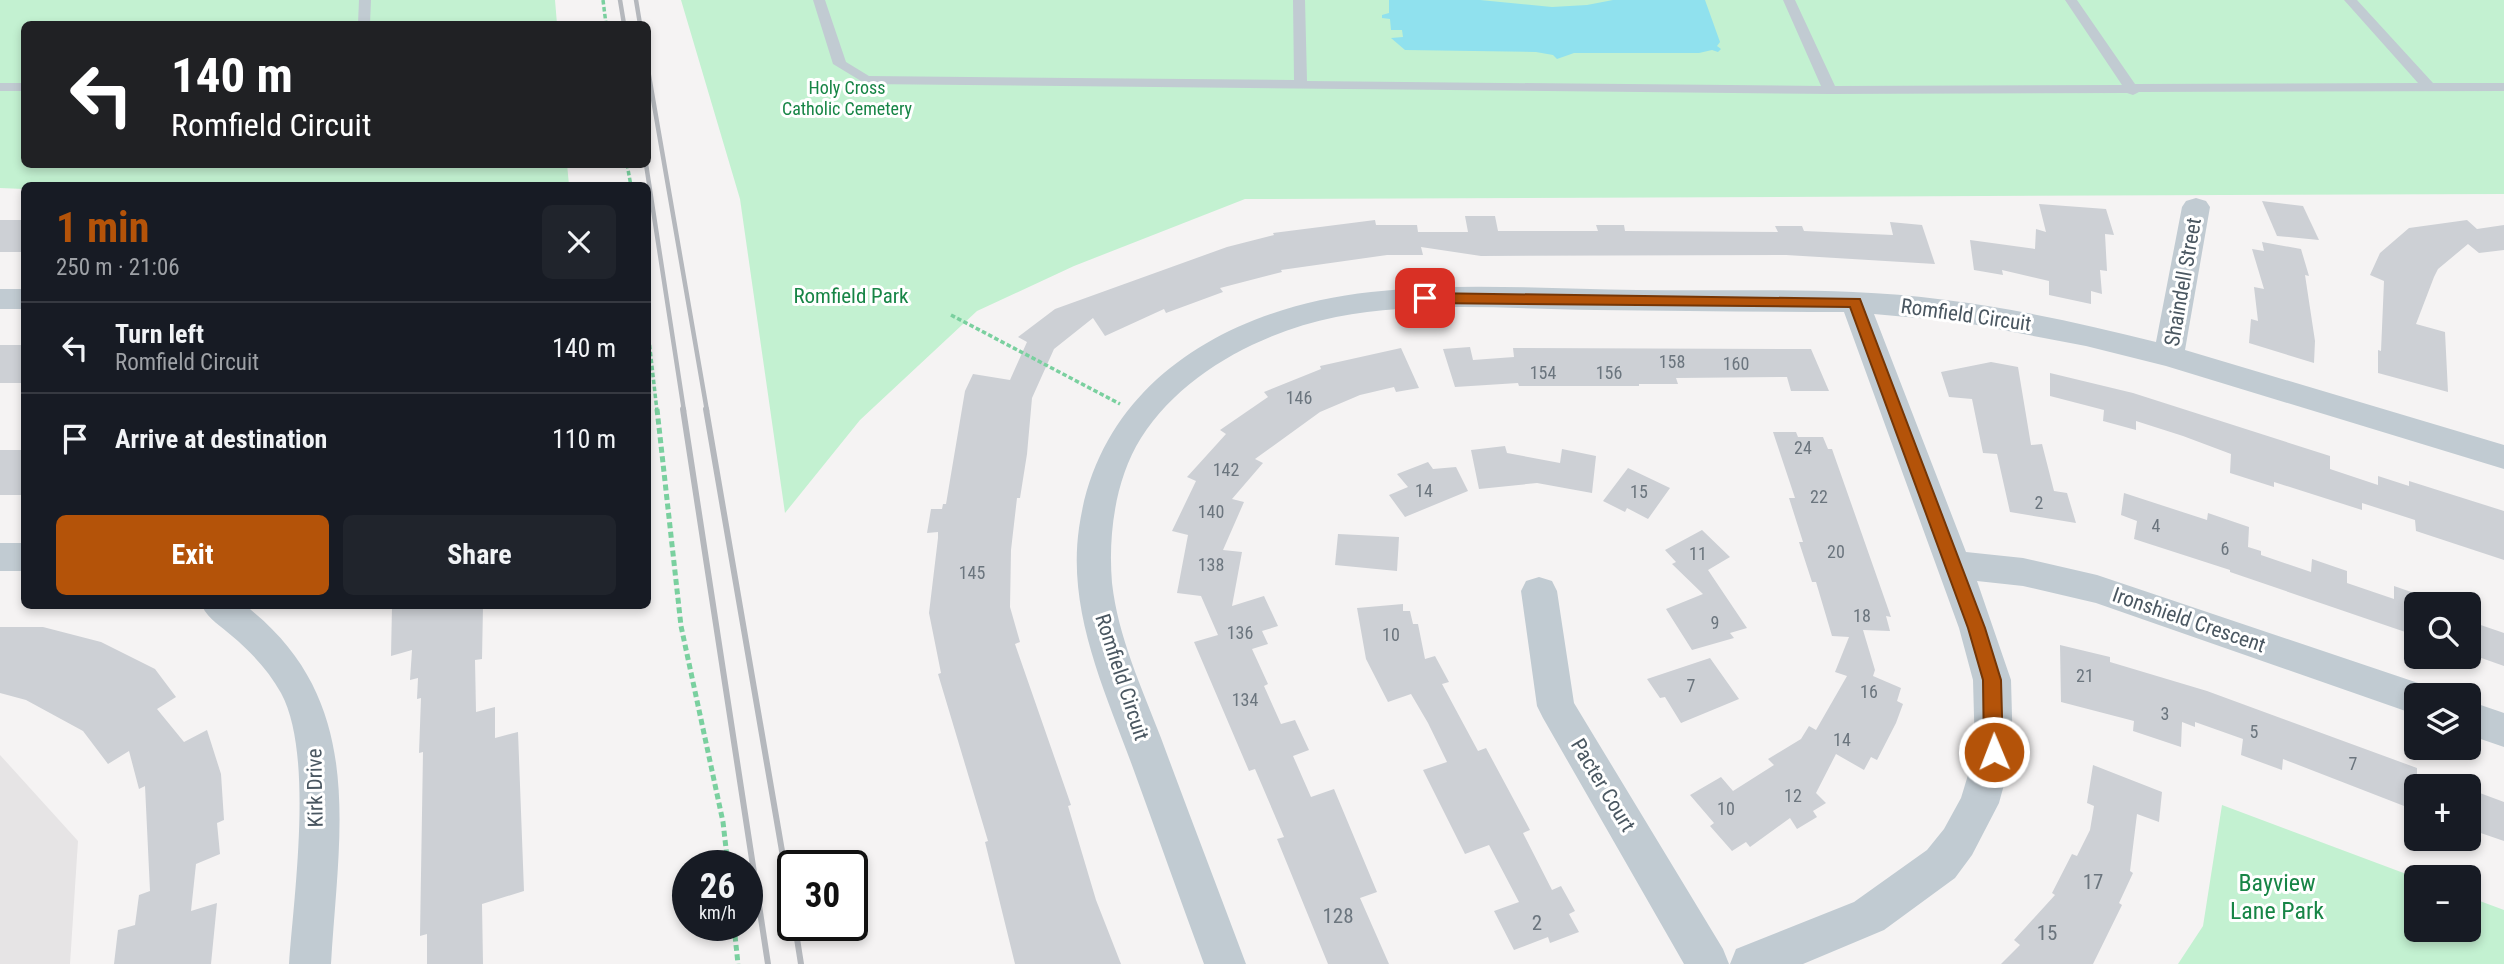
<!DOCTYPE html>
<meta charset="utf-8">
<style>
body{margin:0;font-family:"Roboto Condensed",sans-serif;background:#20242c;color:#f1f3f6;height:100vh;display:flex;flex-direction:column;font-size:26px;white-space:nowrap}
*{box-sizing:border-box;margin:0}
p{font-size:23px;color:#9ea1a6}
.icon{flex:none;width:38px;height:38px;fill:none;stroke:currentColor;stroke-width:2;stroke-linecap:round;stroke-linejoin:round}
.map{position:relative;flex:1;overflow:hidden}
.details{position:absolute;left:21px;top:182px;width:630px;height:427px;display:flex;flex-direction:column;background:#171b24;border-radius:10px;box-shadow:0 4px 10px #0003}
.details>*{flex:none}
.guide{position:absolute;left:21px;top:21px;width:630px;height:147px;border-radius:10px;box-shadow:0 4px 10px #0003;background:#202124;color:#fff;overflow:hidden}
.fabs{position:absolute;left:2404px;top:592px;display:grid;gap:14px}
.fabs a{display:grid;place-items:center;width:77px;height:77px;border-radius:10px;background:#171b24;box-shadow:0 4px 10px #0003;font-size:35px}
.speed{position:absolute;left:672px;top:850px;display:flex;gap:14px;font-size:35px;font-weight:700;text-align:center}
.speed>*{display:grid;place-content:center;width:91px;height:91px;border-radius:50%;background:#171b24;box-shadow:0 4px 10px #0003;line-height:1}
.speed small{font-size:18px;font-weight:400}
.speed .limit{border:4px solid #111;border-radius:10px;background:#fff;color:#111}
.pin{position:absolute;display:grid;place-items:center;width:60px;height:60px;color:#fff;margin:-30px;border-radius:14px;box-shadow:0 4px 10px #0006}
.me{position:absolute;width:77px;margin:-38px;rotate:359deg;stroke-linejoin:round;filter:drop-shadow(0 0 5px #0008)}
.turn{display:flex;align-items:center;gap:24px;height:147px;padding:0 35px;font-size:32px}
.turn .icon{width:91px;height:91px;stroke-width:2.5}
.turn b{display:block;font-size:49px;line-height:60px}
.round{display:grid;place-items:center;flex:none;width:74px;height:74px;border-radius:10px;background:#20242c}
.headline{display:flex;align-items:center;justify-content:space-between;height:119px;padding:0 35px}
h1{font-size:42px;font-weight:700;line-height:52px;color:#b45309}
.cta{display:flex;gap:14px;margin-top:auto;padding:14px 35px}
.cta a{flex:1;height:80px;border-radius:10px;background:#b45309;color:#fff;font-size:28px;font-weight:700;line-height:80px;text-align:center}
.cta a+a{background:#20242c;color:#f1f3f6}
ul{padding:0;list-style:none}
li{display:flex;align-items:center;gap:21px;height:91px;padding:0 35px;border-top:2px solid #363941}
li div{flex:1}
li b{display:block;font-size:26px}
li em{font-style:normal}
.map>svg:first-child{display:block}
</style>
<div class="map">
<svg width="2504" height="964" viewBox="0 0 2504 964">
<rect width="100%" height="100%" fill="#f5f3f3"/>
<!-- education -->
<polygon fill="#e6e4e5" points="0,755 78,841 70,964 0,964"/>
<!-- green -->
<g fill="#c3f1d1">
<polygon points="0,0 555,0 557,24 24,24 24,164 567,164 569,185 24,186 24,189 0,188"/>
<polygon points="681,0 2504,0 2504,194 1245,199 1074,266 977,311 860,420 785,513 740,199"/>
<polygon points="2222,805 2417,878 2417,929 2469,929 2469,897 2504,910 2504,964 2178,964 2203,926"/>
</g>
<!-- water -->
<polygon fill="#90e1ee" points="1389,0 1480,0 1552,7 1587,5 1613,0 1705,0 1720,42 1717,46 1721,49 1718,52 1712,50 1699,53 1574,53 1557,59 1553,55 1536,52 1405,50 1391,38 1403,37 1402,30 1391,30 1390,19 1382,18 1382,15 1389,13"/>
<!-- building -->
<g fill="#cdd0d5">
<polygon points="2262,201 2303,206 2319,240 2277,236"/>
<polygon points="2039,204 2106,209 2114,235 2105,234 2107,271 2100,270 2102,294 2091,291 2091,304 2049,295 2049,281 2002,270 2003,275 1974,270 1970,240 2035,249 2036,229 2046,232"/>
<polygon points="1465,216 1495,216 1498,231 1598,231 1596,225 1624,225 1625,231 1778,232 1775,226 1802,226 1804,231 1893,235 1890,222 1922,225 1935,264 1786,255 1481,256 1421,247 1423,255 1387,255 1281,270 1282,272 1220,288 1223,292 1166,313 1164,309 1105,336 1093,318 1054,349 1032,398 1027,454 1020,498 1017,498 1011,550 1010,607 1020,642 1015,644 1071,805 1068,806 1096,900 1121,964 1015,964 985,842 988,841 938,674 941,673 929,613 938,538 938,532 927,533 931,509 942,509 943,504 946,504 965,391 973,374 1010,380 1027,342 1018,337 1055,309 1227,247 1274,235 1273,233 1375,220 1376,225 1417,225 1418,232 1468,232"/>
<rect x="0" y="220" width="24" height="32"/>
<polygon points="2467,220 2477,229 2504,225 2504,250 2479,253 2468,244 2438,269 2434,277 2416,324 2445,332 2448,392 2378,373 2378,350 2381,351 2384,281 2370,275 2380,253 2409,228"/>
<polygon points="2262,242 2301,249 2309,276 2305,275 2315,341 2314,363 2249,343 2251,319 2258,321 2254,287 2264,289 2252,249 2264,251"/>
<rect x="0" y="345" width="24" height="38"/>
<polygon points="1470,347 1473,360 1514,357 1513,348 1811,349 1829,391 1791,391 1787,377 1676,378 1678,384 1639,384 1639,386 1519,386 1518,383 1455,387 1443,349"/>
<polygon points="1401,348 1419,388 1396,392 1394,387 1360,395 1320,412 1255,459 1263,463 1232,499 1244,502 1223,550 1242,552 1232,606 1264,596 1278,626 1262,631 1268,644 1252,649 1268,684 1264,686 1281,724 1295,720 1309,750 1293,756 1311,797 1334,789 1377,892 1360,898 1389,964 1328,964 1277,839 1284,837 1255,769 1249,771 1194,642 1218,635 1201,596 1177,593 1188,535 1172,531 1196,481 1187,477 1226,434 1220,430 1268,397 1264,392 1321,369 1320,366"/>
<polygon points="1991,362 2018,367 2031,445 2042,444 2054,491 2067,493 2076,523 2010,512 1997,454 1983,453 1972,399 1949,397 1941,372"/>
<polygon points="2050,373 2133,393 2330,456 2330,469 2378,485 2378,476 2409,486 2409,481 2504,511 2504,560 2416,531 2415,520 2362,503 2362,510 2274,482 2274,487 2230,473 2231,454 2183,436 2136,421 2136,430 2103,421 2104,410 2050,396"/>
<polygon points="1773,432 1796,432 1798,437 1823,437 1828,449 1832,449 1891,617 1886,616 1890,631 1863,630 1875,670 1873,676 1901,688 1897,701 1903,704 1896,723 1877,760 1871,757 1864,770 1836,754 1816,793 1826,803 1813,811 1817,817 1797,829 1790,818 1750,847 1746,842 1732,851 1710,826 1714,823 1690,795 1721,777 1733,791 1774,765 1768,759 1801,739 1809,726 1816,730 1847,676 1835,672 1849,637 1832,636 1816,582 1812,582 1799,542 1803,542 1789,498 1795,498"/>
<polygon points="1505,446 1507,453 1560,463 1562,449 1596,456 1592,493 1537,483 1479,489 1471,450"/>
<rect x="0" y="450" width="24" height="45"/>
<polygon points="1428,462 1433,469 1456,467 1468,491 1405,517 1389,495 1408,487 1397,474"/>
<polygon points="1628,468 1670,488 1648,519 1627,508 1625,512 1603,501"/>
<polygon points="2124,493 2207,520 2208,513 2249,527 2248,547 2261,551 2261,555 2311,572 2312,559 2347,571 2347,583 2394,599 2394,586 2417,594 2417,636 2230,572 2230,570 2134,539 2137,521 2121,515"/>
<polygon points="1702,530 1730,557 1708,570 1747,628 1730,633 1734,638 1692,650 1666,609 1703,594 1672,564 1676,562 1665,550"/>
<polygon points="1338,534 1399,537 1397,571 1335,565"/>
<polygon points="1403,604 1403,611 1410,611 1413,624 1418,624 1425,659 1435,656 1449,682 1442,684 1478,751 1486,748 1530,830 1523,833 1552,890 1561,886 1575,911 1569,914 1579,932 1550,943 1548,937 1514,950 1494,911 1519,902 1489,845 1465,854 1423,770 1447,762 1428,723 1411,694 1388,702 1366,659 1357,608"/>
<polygon points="392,606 483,606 482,659 475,660 476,712 495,707 495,738 518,732 524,891 482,904 483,964 427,964 427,934 420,936 423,752 419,753 421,698 417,699 418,678 410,680 412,650 391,656"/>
<polygon points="2469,621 2504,633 2504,666 2470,654"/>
<polygon points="0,627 43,627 101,642 155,669 176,697 157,709 184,742 207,730 221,774 224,820 217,823 220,854 196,864 191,911 217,903 211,964 114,964 118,930 135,925 139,895 150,891 145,786 139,789 129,751 108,764 83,731 26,700 0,693"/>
<polygon points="2060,645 2110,657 2110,662 2207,691 2417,768 2417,811 2283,759 2282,770 2241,755 2243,739 2195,722 2195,727 2182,722 2181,747 2133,731 2134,721 2061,702"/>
<polygon points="1710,658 1739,699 1681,723 1665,697 1660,698 1647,679"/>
<polygon points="2093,765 2162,792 2159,822 2137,814 2130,871 2133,873 2119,903 2122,905 2093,964 2001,964 2020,945 2014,940 2055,895 2052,893 2072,854 2077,856 2090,830 2094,806 2087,803"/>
<polygon points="2469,789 2504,802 2504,841 2469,829"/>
</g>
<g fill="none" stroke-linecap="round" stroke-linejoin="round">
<!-- path-far1 -->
<g stroke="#7ad09f" stroke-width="3.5" stroke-dasharray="4.5 2.5" stroke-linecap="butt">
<polyline points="603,0 606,24"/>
<polyline points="627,164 631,186"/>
<polyline points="951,315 1120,404"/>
<polyline points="648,331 657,411"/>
</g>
<!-- path -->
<g stroke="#7ad09f" stroke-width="5" stroke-dasharray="6 3.5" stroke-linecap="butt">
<polyline points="657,409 681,626 723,822 728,866"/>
<polyline points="734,926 738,964"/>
</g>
<!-- service -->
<g fill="#c1cbd2" fill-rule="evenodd">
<polygon points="359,0 371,0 370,24 358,24"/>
<polygon points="813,0 825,0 846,62 869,76 1294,80 1293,0 1305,0 1307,81 1821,86 1783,0 1795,0 1835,86 2122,85 2065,0 2077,0 2135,84 2418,83 2344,0 2357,0 2433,83 2504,83 2504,91 2139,92 2133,95 2127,93 1830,94 866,84 833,64"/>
<rect x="0" y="83" width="24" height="8"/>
</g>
<!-- minor -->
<g fill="#c1cbd2" fill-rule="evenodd">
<path d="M 2196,198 L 2206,201 L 2210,207 L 2185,350 L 2504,445 L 2504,469 L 2166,366 L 2086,346 L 1961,322 L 1874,314 L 1966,552 L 2023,558 L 2097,575 L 2430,687 L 2434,695 L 2417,695 L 2417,715 L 2096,603 L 2023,586 L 1977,581 L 2011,680 L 2013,752 L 1999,803 L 1972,855 L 1955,878 L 1884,930 L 1803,964 L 1730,964 L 1736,949 L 1854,902 L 1927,850 L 1944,829 L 1961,798 L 1975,752 L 1973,680 L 1959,628 L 1844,312 C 1761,312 1679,311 1596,310 C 1510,309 1421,301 1336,317 C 1262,332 1182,373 1141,438 C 1115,479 1108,536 1112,583 C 1118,637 1142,688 1161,738 C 1189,814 1218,889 1246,964 L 1204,964 C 1180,899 1157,834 1133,768 C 1105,691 1067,612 1079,528 C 1100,379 1233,307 1371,292 C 1459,282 1549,289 1637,290 C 1709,291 1782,289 1853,292 C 1956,296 2057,317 2156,342 L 2182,207 L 2186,201 Z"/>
<rect x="0" y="289" width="24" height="20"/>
<rect x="0" y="543" width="24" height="28"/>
<polygon points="1539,577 1552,581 1557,591 1574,703 1723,949 1729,964 1684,964 1543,718 1537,706 1521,591 1526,581"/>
<path d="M 202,606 L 246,606 C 367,700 339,829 331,964 L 289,964 C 294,894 314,754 281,693 C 269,671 251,652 232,636 C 221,626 209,620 202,606 Z"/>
<polygon points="2469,701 2504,713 2504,747 2469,735"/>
</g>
<!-- rail-far1 -->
<g stroke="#b5b8bd" stroke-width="4.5">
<polyline points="620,0 624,24"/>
<polyline points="636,0 640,24"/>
<polyline points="648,70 707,411"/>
<polyline points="646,164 684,411"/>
</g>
<!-- rail -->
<g stroke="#b5b8bd" stroke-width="6">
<polyline points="683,409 768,964"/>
<polyline points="706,409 793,915"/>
<polyline points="795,926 801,964"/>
</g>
</g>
<!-- route -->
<polygon fill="#b45309" stroke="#753606" stroke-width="2" points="1425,293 1860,299 1985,628 2001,680 2003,752 2000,758 1994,760 1987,758 1984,752 1983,680 1968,628 1850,307 1425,303 1418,298"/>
<g text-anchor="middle" stroke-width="6" stroke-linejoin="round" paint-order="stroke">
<!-- far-park labels -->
<g font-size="18" fill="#178546" stroke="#fff">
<text x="847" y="94">Holy Cross<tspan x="847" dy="21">Catholic Cemetery</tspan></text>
</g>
<!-- number labels -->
<g font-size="18" fill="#6b757e">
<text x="1672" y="368">158</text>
<text x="1736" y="370">160</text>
<text x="1543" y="379">154</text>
<text x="1609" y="379">156</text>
<text x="1299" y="404">146</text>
<text x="1803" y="454">24</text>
<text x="1226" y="476">142</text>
<text x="1424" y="497">14</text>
<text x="1639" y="498">15</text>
<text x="1819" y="503">22</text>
<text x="2039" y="509">2</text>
<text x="1211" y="518">140</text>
<text x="2156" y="532">4</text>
<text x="2225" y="555">6</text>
<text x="1836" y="558">20</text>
<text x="1698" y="560">11</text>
<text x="1211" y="571">138</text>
<text x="972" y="579">145</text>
<text x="1862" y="622">18</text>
<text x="1715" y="629">9</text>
<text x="1240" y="639">136</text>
<text x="1391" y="641">10</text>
<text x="2085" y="682">21</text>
<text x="1691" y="692">7</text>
<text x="1869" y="698">16</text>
<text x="1245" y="706">134</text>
<text x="2165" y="720">3</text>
<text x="2254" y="738">5</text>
<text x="1842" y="746">14</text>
<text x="2353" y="770">7</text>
<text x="1793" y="802">12</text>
<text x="1726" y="815">10</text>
</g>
<!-- street labels -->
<g font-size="21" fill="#4a5761" stroke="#fff">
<text transform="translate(2183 282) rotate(-80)" y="7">Shaindell Street</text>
<text transform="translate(1966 315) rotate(8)" y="7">Romfield Circuit</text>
<text transform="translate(2189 620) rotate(19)" y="7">Ironshield Crescent</text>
<text transform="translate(1122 677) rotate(72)" y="7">Romfield Circuit</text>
<text transform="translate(1603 785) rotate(59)" y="7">Pacter Court</text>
<text transform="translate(315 788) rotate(-91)" y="7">Kirk Drive</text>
</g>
<!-- park labels -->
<g font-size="21" fill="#178546" stroke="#fff">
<text x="851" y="303">Romfield Park</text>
</g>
<!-- near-number labels -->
<g font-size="21" fill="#6b757e">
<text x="2093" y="889">17</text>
<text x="1338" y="923">128</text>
<text x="1537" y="930">2</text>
<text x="2047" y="940">15</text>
</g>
<!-- near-park labels -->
<g font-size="24" fill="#178546" stroke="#fff">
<text x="2277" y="891">Bayview<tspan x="2277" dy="28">Lane Park</tspan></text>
</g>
</g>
</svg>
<div class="fabs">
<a><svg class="icon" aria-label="search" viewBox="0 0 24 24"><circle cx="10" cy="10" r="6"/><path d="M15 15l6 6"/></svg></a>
<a><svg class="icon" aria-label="layers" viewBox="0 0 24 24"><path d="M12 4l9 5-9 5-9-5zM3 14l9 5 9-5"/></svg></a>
<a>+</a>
<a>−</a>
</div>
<div class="speed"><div>26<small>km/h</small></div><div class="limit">30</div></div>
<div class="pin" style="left:1425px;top:298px;background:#d93025"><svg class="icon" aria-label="arrive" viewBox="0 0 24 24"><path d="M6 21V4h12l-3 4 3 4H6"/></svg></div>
<svg class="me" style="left:1994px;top:752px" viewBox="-20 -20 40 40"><circle r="17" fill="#b45309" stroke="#fff" stroke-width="3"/><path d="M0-11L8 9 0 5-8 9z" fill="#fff"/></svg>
<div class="guide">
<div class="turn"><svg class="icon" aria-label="left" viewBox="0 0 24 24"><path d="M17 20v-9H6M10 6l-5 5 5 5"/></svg><div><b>140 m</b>Romfield Circuit</div></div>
</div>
<section class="details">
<div class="headline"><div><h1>1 min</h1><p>250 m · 21:06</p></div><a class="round"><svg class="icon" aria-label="close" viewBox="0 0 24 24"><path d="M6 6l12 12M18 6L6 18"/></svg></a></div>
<ul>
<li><svg class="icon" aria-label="left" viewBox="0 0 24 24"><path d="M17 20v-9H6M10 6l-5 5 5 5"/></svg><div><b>Turn left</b><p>Romfield Circuit</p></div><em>140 m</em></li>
<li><svg class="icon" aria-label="arrive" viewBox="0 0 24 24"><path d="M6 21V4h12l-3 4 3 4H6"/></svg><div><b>Arrive at destination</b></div><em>110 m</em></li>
</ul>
<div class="cta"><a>Exit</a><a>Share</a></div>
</section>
</div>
